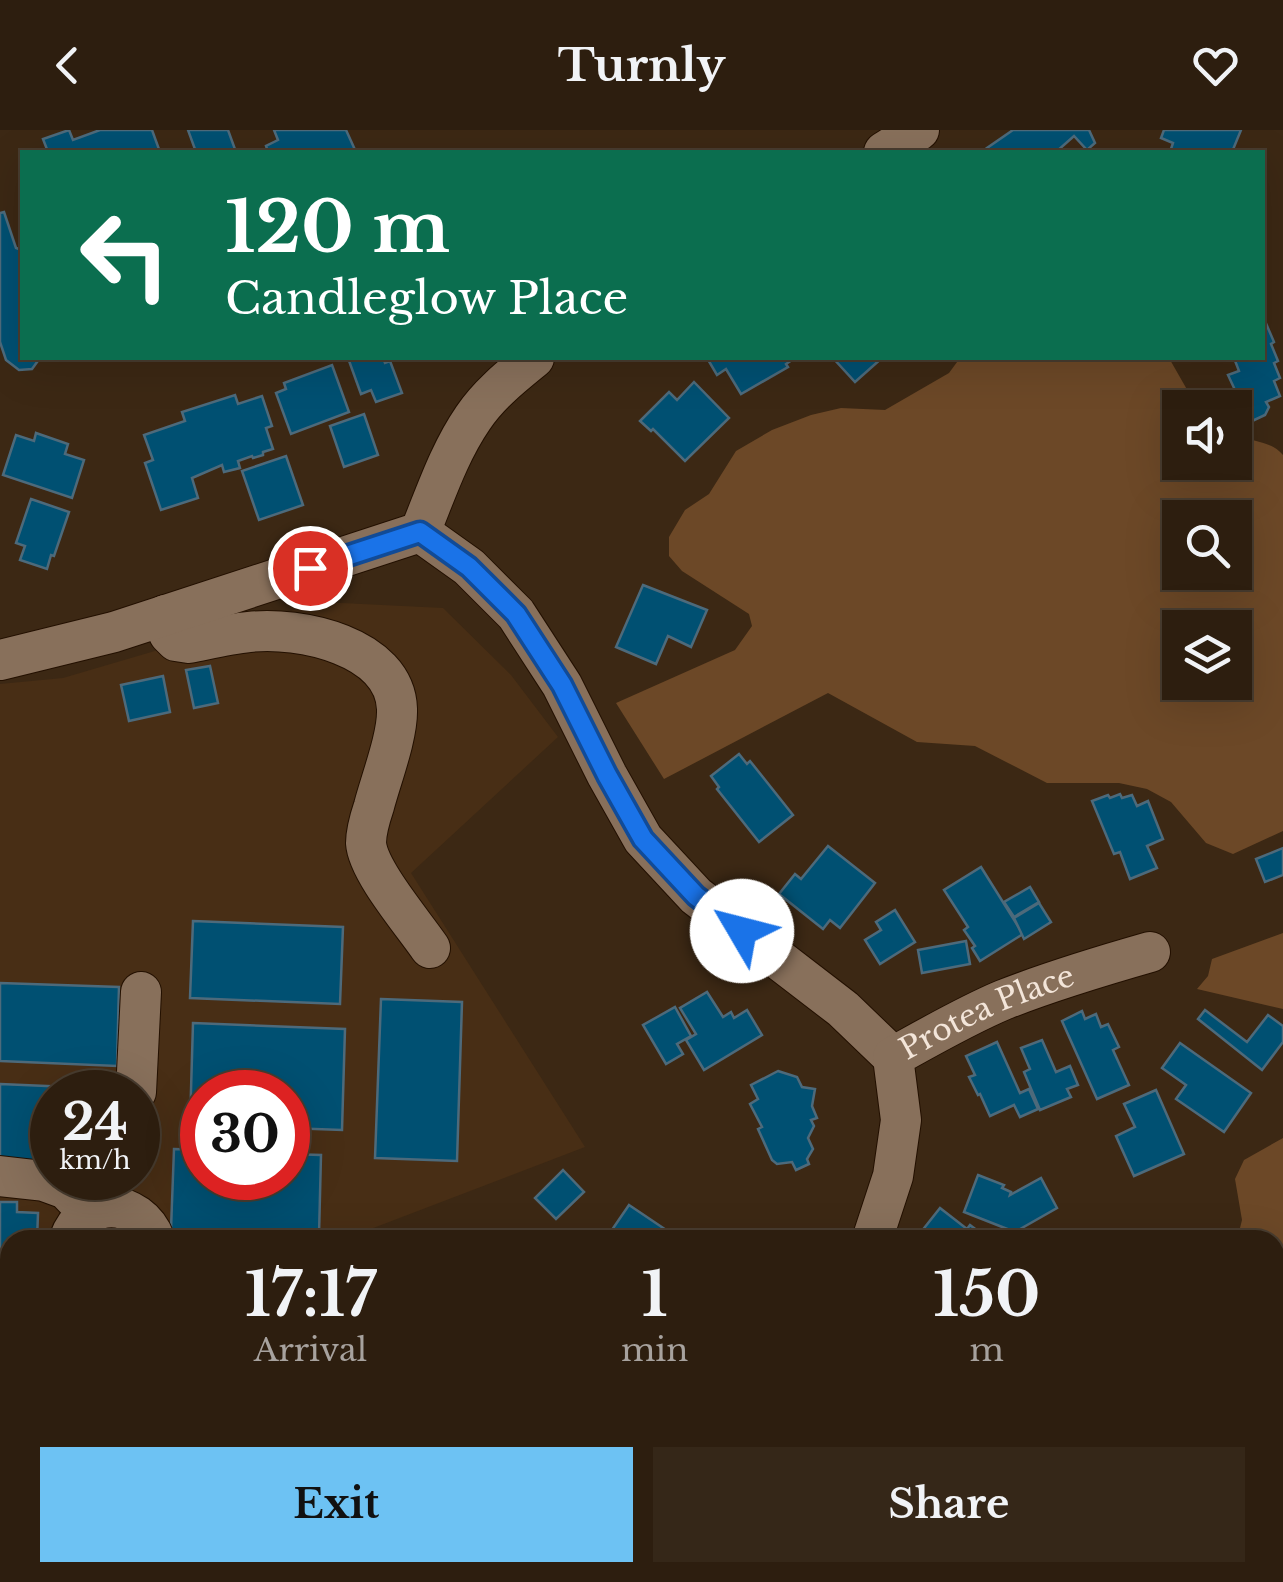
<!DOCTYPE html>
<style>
body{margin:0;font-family:"Libre Baskerville",serif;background:#352718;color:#f1f3f6;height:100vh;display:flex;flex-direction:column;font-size:38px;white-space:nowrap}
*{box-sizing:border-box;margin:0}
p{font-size:32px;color:#a7a29e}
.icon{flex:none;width:55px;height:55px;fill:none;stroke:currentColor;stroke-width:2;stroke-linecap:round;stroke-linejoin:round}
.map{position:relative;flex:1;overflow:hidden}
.drawer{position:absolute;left:0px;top:1100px;width:1285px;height:352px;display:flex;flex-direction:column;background:#2d1e0f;border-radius:30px 30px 0 0;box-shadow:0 10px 40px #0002,0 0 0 2px #483c2f}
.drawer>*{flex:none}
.banner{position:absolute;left:20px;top:20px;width:1245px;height:210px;border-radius:0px;box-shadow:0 10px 40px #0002,0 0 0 2px #483c2f;background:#0b6e4f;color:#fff;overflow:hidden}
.tools{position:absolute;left:1162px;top:260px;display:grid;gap:20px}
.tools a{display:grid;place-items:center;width:90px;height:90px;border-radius:0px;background:#2d1e0f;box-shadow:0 10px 40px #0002,0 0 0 2px #483c2f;font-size:50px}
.speed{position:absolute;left:30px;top:940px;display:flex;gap:20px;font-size:50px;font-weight:700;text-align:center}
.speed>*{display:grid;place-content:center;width:130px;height:130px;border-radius:50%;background:#2d1e0f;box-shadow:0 10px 40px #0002,0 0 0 2px #483c2f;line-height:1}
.speed small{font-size:25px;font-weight:400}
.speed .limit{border:15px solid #d22;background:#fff;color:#111}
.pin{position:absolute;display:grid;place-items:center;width:85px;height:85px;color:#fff;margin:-42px;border:5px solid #fff;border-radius:50%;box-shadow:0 2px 10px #0007}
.me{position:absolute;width:110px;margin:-55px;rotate:307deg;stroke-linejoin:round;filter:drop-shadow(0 0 8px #0008)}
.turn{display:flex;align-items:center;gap:35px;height:210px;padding:0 40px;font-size:45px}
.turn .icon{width:130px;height:130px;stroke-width:2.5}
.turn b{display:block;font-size:70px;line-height:85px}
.eta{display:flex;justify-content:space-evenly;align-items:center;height:170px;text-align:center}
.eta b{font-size:60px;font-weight:700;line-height:70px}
.action{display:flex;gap:20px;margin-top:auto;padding:20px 40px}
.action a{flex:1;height:115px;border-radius:0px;background:#6dc2f3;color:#111;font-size:40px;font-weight:700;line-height:115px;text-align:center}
.action a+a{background:#352718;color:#f1f3f6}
header{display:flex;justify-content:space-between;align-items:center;height:130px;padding:0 40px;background:#2d1e0f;font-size:45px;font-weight:700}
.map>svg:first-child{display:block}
</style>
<header><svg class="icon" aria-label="back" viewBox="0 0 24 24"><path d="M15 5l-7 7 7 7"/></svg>Turnly<svg class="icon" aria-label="heart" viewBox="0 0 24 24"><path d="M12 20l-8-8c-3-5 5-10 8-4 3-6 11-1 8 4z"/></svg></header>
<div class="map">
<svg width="1283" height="1452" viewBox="0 0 1283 1452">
<rect width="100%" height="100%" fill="#3c2814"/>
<!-- built -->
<path fill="#482e15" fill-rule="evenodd" d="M 321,472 L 443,478 L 511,545 L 558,607 L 411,743 L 585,1017 L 342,1110 L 10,1110 L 10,1242 L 0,1246 L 0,554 L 63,548 ZM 52,962 L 138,962 L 138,1048 L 52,1048 ZM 202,962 L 288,962 L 288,1048 L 202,1048 Z"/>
<!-- green -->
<g fill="#6c4827" fill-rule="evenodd">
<path d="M 960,228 L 1169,228 L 1197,277 L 1180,278 L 1180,332 L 1235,332 L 1235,303 C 1253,314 1269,309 1283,325 L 1283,701 L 1233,724 L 1206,713 L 1171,672 L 1147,659 L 1119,653 L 1047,653 L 975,616 L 917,612 L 828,563 L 664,649 L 616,573 L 735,520 L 752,496 L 749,484 L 682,441 L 669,426 L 669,407 L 685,380 L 709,364 L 736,321 L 772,300 L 811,285 L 841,278 L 885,280 L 949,243 ZM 1180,388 L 1235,388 L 1235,442 L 1180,442 ZM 1180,498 L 1235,498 L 1235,552 L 1180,552 Z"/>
<polygon points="1283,803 1283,879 1197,859 1208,846 1212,829"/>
<polygon points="1283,1008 1283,1452 952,1452 947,1443 1275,1442 1275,1110 1231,1110 1238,1106 1242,1090 1235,1049 1244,1030"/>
</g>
<!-- building -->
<g fill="#005072" stroke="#4d6a7b" stroke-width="2.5">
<polygon points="69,0 73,10 100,0 152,0 160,22 48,22 43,9"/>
<polygon points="188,0 228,0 236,22 196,22"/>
<polygon points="274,0 346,0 356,22 268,22 266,16 278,10"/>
<polygon points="1013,0 1089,0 1095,13 1087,20 1074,6 1056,22 991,22 987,18"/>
<polygon points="1164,0 1241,0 1232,22 1170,22 1173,13 1161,8"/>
<polygon points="4,82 16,118 22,120 22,228 40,228 32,239 19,240 6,230 0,212 0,83"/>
<polygon points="1262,184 1274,212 1271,214 1278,231 1274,233 1280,248 1274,251 1280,266 1266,272 1269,277 1265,285 1250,292 1228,245 1239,241 1234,228 1262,228"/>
<polygon points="348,228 383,228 385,233 390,231 402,263 376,272 371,260 361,264"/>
<polygon points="707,228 795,228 786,234 788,237 741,264 726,239 717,245"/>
<polygon points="833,228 882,228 855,252"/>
<polygon points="332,235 349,282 291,304 276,263 286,259 284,253"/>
<polygon points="694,252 729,288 685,331 653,299 651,301 640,291 669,262 677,270"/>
<polygon points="235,265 238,274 262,266 272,296 266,298 273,319 263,322 263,325 253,328 252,326 238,331 240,338 224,342 222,335 192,348 198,368 161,380 145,333 153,330 144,305 185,291 182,282"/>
<polygon points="364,284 378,325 344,337 330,296"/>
<polygon points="36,303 68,314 65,324 84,330 72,368 3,345 16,305 34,311"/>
<polygon points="286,326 303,375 259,390 242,341"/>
<polygon points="31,369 69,382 54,426 51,425 47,439 20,430 25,416 16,413"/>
<polygon points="643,455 707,480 691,517 668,506 656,534 616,517"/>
<polygon points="210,536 218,573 194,578 186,540"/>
<polygon points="163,546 170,582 129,591 121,555"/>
<polygon points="739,624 747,634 750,631 793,685 759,712 717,659 719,657 711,646"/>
<polygon points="1120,664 1122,668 1132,665 1137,676 1148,671 1163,709 1147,716 1157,738 1130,749 1120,722 1114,724 1092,671 1108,665 1110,668"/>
<polygon points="828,716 875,753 840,798 830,790 823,799 779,764 795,744 801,749"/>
<polygon points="1283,718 1283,745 1265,752 1256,729"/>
<polygon points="981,737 1023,804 980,831 972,818 975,816 964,800 968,797 944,760"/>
<polygon points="1030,757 1039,772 1014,787 1004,772"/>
<polygon points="1039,773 1051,792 1024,809 1014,788"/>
<polygon points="895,780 915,812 880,834 865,810 881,800 876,792"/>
<polygon points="193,791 343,797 340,874 190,868"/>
<polygon points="966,811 970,834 922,843 918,820"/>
<polygon points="0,853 119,857 117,936 0,931"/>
<polygon points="707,862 723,887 731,882 734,888 747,880 762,905 704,940 686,910 696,904 680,878"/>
<polygon points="381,869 462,872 457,1031 375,1028"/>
<polygon points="675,877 691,906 677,914 683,924 666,934 643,895"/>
<polygon points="1205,880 1247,912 1268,885 1283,896 1283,912 1262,940 1198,889"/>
<polygon points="1082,881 1085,889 1096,884 1101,897 1108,894 1119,917 1113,920 1129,955 1097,969 1062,891"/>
<polygon points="193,893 345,899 342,1000 288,998 288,962 202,962 202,995 190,994"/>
<polygon points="1042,910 1056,942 1070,936 1078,955 1067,959 1071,967 1040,980 1024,942 1030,939 1021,918"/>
<polygon points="997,912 1020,963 1029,959 1038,979 1020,987 1014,975 990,986 980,964 978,965 969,947 975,945 966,926"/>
<polygon points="1180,913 1251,963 1224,1002 1176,969 1186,955 1162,938"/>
<polygon points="778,941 797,947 802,957 815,959 812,976 817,988 811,990 814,996 808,1008 813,1019 807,1029 809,1034 796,1040 792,1032 777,1034 772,1030 758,999 762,997 750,974 758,969 751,955"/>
<polygon points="0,954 116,959 116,962 52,962 52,1037 0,1035"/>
<polygon points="1156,960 1184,1024 1134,1046 1116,1006 1135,997 1124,974"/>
<polygon points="174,1019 202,1020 202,1048 288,1048 288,1024 321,1025 319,1105 171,1099"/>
<polygon points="563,1040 584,1062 556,1089 535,1068"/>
<polygon points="978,1045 1004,1055 1002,1058 1011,1062 1010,1065 1041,1048 1057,1078 1015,1102 964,1082"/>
<polygon points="0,1072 17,1072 17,1082 38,1083 37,1110 10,1110 10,1190 0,1189"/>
<polygon points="629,1075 681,1110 605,1110"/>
<polygon points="940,1078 967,1099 970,1095 987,1108 985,1110 931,1110 921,1102"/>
<polygon points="633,1442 712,1442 719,1452 640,1452"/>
</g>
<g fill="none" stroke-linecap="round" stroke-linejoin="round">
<defs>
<g id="minor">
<polyline points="884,22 919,0"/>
<polyline points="420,402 469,437 516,484 562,555 607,645 643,709 696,766 843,879 893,927"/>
<path d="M 165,485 L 169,504 L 176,511 L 189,513 C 209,509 229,504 249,502 C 299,496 395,516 397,579 C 398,606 381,649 374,676 C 370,688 366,701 366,713 C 368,741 413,793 430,818"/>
<path d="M 0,530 L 114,502 L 420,402 C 436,363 449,323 473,288 C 489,264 512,246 534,228"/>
<polyline points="136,962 141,862"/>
<polyline points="0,1046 44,1051 66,1059 89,1083"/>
<path d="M 69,1110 C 84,1066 139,1067 155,1110"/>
<path id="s1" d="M 872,1110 L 893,1046 L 901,990 L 893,927 C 929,907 965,886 1003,870 C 1051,851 1101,836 1150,822"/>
<polyline points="0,1211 10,1207"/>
<polyline points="368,1452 384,1442"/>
</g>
</defs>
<!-- minor casing -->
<use href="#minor" stroke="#231000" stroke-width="42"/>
<!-- minor -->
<use href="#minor" stroke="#88705b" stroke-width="40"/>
</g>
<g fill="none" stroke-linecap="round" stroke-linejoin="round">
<defs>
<polyline id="route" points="310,438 420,402 469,437 516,484 562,555 607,645 643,709 696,766 742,801"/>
</defs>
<!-- route casing -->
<use href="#route" stroke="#114b97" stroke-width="25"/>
<!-- route -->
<use href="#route" stroke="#1a73e8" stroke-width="18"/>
</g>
<g text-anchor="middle" stroke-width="10" stroke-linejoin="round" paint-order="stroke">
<!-- street labels -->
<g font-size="30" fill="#f3e5d9" stroke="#1c130b">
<text dy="10" stroke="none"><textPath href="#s1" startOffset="292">Protea Place</textPath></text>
</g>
</g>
</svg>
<div class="tools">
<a><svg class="icon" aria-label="sound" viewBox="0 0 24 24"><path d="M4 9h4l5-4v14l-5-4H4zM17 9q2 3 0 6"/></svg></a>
<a><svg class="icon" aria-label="search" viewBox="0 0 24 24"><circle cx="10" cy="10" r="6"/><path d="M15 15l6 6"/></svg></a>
<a><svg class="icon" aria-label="layers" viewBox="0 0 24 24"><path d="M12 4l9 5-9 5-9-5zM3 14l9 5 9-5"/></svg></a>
</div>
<div class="speed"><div>24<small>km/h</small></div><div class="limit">30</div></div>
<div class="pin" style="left:310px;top:438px;background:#d93025"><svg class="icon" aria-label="arrive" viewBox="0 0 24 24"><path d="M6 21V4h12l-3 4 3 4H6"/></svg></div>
<svg class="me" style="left:742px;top:801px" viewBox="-20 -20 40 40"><circle r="19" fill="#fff"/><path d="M0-13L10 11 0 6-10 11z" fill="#1a73e8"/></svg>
<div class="banner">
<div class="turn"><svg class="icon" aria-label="left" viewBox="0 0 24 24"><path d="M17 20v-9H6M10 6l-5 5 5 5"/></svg><div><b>120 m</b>Candleglow Place</div></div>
</div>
<section class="drawer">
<div class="eta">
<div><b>17:17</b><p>Arrival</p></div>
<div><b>1</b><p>min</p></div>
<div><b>150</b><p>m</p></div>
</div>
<div class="action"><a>Exit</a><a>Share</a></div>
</section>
</div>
